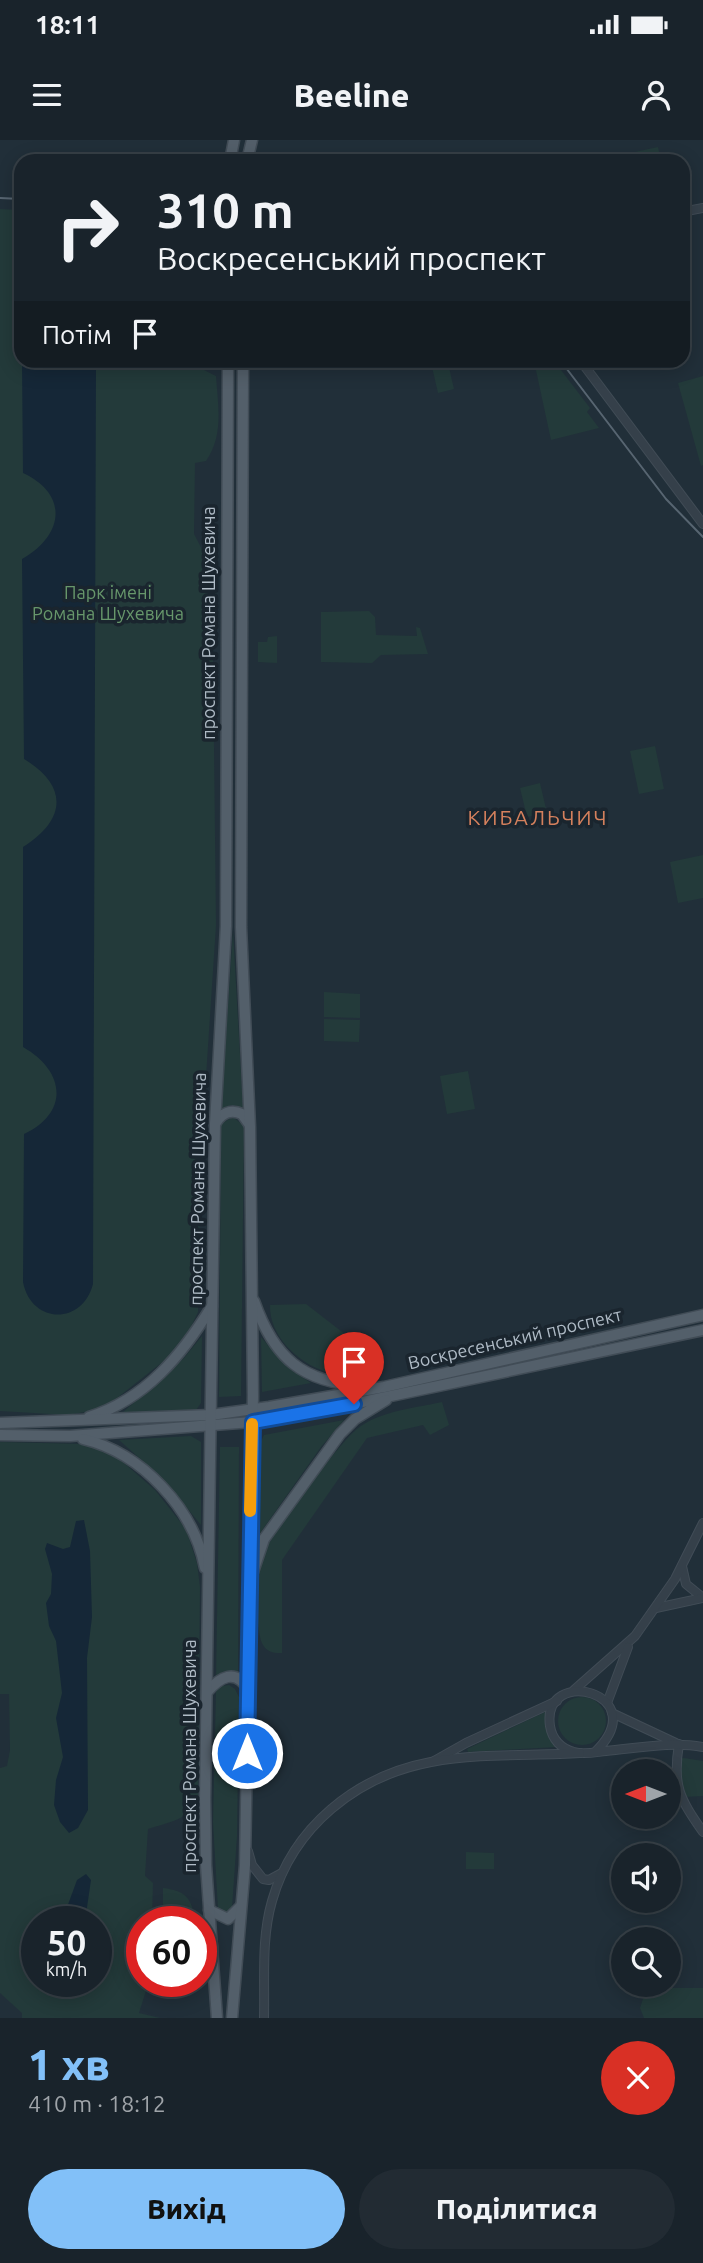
<!DOCTYPE html>
<html lang="uk">
<meta charset="utf-8">
<style>
body{margin:0;font-family:Ubuntu,sans-serif;background:#222b33;color:#f1f3f6;height:100vh;display:flex;flex-direction:column;font-size:26px;white-space:nowrap}
*{box-sizing:border-box;margin:0}
p{font-size:23px;color:#9fa4a9}
.icon{flex:none;width:38px;height:38px;fill:none;stroke:currentColor;stroke-width:2;stroke-linecap:round;stroke-linejoin:round}
.map{position:relative;height:1878px;overflow:hidden}
.side{display:flex;flex-direction:column;background:#19232b;flex:1}
.side>*{flex:none}
.guide{position:absolute;left:14px;top:14px;width:676px;height:214px;border-radius:21px;box-shadow:0 4px 18px #0003,0 0 0 2px #374047;background:#19232b;color:#f1f3f6;overflow:hidden}
.needle{width:46px;rotate:270deg}
.buttons{position:absolute;left:611px;top:1619px;display:grid;gap:14px}
.buttons a{display:grid;place-items:center;width:70px;height:70px;border-radius:50%;background:#19232b;box-shadow:0 4px 18px #0003,0 0 0 2px #374047;font-size:35px}
.speed{position:absolute;left:21px;top:1766px;display:flex;gap:14px;font-size:35px;font-weight:700;text-align:center}
.speed>*{display:grid;place-content:center;width:91px;height:91px;border-radius:50%;background:#19232b;box-shadow:0 4px 18px #0003,0 0 0 2px #374047;line-height:1}
.speed small{font-size:18px;font-weight:400}
.speed .limit{border:10px solid #d22;background:#fff;color:#111}
.pin{position:absolute;display:grid;place-items:center;width:60px;height:60px;color:#fff;margin:-72px -30px;border-radius:50% 50% 50% 0;rotate:-45deg;box-shadow:0 0 7px #0007}
.pin .icon{rotate:45deg}
.me{position:absolute;width:77px;margin:-38px;rotate:0deg;stroke-linejoin:round;filter:drop-shadow(0 0 5px #0008)}
.turn{display:flex;align-items:center;gap:24px;height:147px;padding:0 28px;font-size:32px}
.turn .icon{width:91px;height:91px;stroke-width:2.5}
.turn b{display:block;font-size:49px;line-height:60px}
.then{display:flex;align-items:center;height:66px;padding:0 28px;background:#0003;gap:14px;font-size:26px}
.round{display:grid;place-items:center;flex:none;width:74px;height:74px;border-radius:37px;background:#222b33}
.headline{display:flex;align-items:center;justify-content:space-between;height:119px;padding:0 28px}
h1{font-size:42px;font-weight:800;line-height:52px;color:#82c0f8}
.button{display:flex;gap:14px;margin-top:auto;padding:14px 28px}
.button a{flex:1;height:80px;border-radius:42px;background:#82c0f8;color:#111;font-size:28px;font-weight:800;line-height:80px;text-align:center}
.button a+a{background:#222b33;color:#f1f3f6}
.status{display:flex;justify-content:space-between;align-items:center;height:49px;padding:0 35px;background:#19232b;direction:ltr}
.status svg{height:19px;fill:currentColor}
header{display:flex;justify-content:space-between;align-items:center;height:91px;padding:0 28px;background:#19232b;font-size:32px;font-weight:800}
.map>svg:first-child{display:block}
</style>
<div class="status"><b>18:11</b><svg viewBox="0 0 49 12"><path d="M0 12V9h3v3zM5 12V6h3v6zM10 12V3h3v9zM15 12V0h3v12zM26 1h20v11H26zM47 4h2v5h-2z"/></svg></div>
<header><svg class="icon" aria-label="menu" viewBox="0 0 24 24"><path d="M4 6h16M4 12h16M4 18h16"/></svg>Beeline<svg class="icon" aria-label="person" viewBox="0 0 24 24"><circle cx="12" cy="8" r="4"/><path d="M4 21q1-7 8-7t8 7"/></svg></header>
<div class="map">
<svg width="703" height="1878" viewBox="0 0 703 1878">
<rect width="100%" height="100%" fill="#212f39"/>
<!-- green -->
<g fill="#233a3a" fill-rule="evenodd">
<polygon points="658,7 661,21 593,21"/>
<path d="M 0,69 L 21,70 L 21,220 L 203,221 L 204,230 L 216,236 C 218,266 224,295 206,321 L 195,323 L 194,394 L 205,415 L 211,416 L 217,439 L 213,518 L 216,785 L 201,1013 L 198,1172 L 190,1189 L 165,1220 L 112,1262 L 91,1271 L 67,1275 L 0,1271 Z"/>
<polygon points="534,221 554,221 590,268 587,272 599,288 551,300"/>
<polygon points="448,223 454,249 438,253 432,227"/>
<polygon points="703,236 703,325 701,326 678,243"/>
<polygon points="369,471 375,477 376,495 417,496 416,487 420,488 428,514 381,515 372,523 321,522 321,472"/>
<polygon points="277,496 277,523 258,522 258,502 267,502 268,497"/>
<polygon points="655,606 664,649 639,654 630,611"/>
<polygon points="540,643 547,673 527,677 520,648"/>
<polygon points="703,715 703,758 678,763 670,722"/>
<polygon points="233,791 243,968 232,965 221,969"/>
<polygon points="324,852 360,854 360,878 324,877"/>
<polygon points="324,879 360,880 359,902 324,901"/>
<polygon points="468,931 475,969 447,974 440,936"/>
<polygon points="233,977 244,986 241,1256 219,1257 221,984"/>
<path d="M 306,1164 L 372,1215 L 374,1230 C 358,1234 341,1237 324,1231 C 297,1222 269,1195 270,1165 Z"/>
<polygon points="202,1196 201,1263 196,1270 121,1274 184,1218"/>
<polygon points="261,1197 286,1226 311,1243 262,1252"/>
<path d="M 442,1262 L 449,1285 L 430,1295 L 423,1285 L 367,1298 L 282,1420 L 282,1513 C 266,1514 261,1506 259,1491 C 256,1469 255,1439 262,1417 C 270,1395 338,1304 357,1289 C 379,1271 415,1268 442,1262 Z"/>
<polygon points="344,1280 321,1307 258,1396 259,1305 264,1295"/>
<polygon points="191,1296 201,1302 201,1385 163,1339 119,1300"/>
<path d="M 0,1302 L 84,1304 L 115,1315 L 155,1350 L 186,1389 L 197,1423 L 200,1447 L 198,1656 C 191,1680 169,1682 148,1689 L 145,1736 L 153,1743 L 152,1781 L 142,1782 L 142,1841 L 149,1841 L 139,1873 L 160,1878 L 22,1878 L 22,1873 L 0,1853 L 0,1628 L 7,1626 L 10,1610 L 9,1554 L 0,1554 ZM 37,1782 L 96,1782 L 96,1841 L 37,1841 Z"/>
<polygon points="220,1307 239,1307 238,1535 216,1536"/>
<polygon points="229,1545 235,1549 239,1557 237,1696 232,1768 228,1774 218,1769 213,1682 216,1552 221,1546"/>
<circle cx="582" cy="1581" r="24"/>
<polygon points="545,1572 547,1591 556,1607 468,1612 467,1609"/>
<polygon points="684,1618 703,1621 703,1656 685,1657 682,1652 679,1619"/>
<polygon points="466,1712 494,1713 494,1729 466,1729"/>
<path d="M 163,1748 C 187,1751 192,1759 195,1781 L 169,1781 L 170,1770 L 163,1769 Z"/>
<polygon points="657,1848 703,1848 703,1878 644,1878 640,1868 644,1856"/>
</g>
<!-- water -->
<g fill="#152737">
<path d="M 22,221 L 96,221 L 93,1144 C 82,1186 31,1184 23,1142 L 24,994 C 70,972 65,931 23,907 L 23,707 C 66,680 69,646 24,619 L 22,419 C 63,396 70,355 23,333 Z"/>
<polygon points="84,1380 90,1411 92,1477 87,1518 88,1670 78,1688 69,1693 60,1682 54,1665 56,1640 63,1617 56,1578 62,1553 56,1501 49,1486 46,1463 51,1454 52,1434 45,1409 47,1403 63,1409 70,1407 76,1381"/>
<polygon points="86,1734 91,1740 85,1781 62,1781 77,1740"/>
</g>
<g fill="none" stroke-linecap="round" stroke-linejoin="round">
<defs>
<g id="minor">
<polyline points="682,72 703,68"/>
<polyline points="580,220 703,384"/>
<polyline points="682,1426 686,1444 703,1458"/>
<polyline points="656,1468 703,1458"/>
<polyline points="574,1550 635,1496 675,1439 703,1383"/>
<polyline points="607,1563 628,1507"/>
<polyline points="612,1573 676,1603"/>
<path d="M 679,1604 C 672,1646 680,1659 703,1692"/>
<path d="M 595,1612 C 656,1553 541,1524 550,1586 C 552,1599 561,1609 574,1612 C 584,1615 596,1612 606,1611 C 638,1608 672,1601 703,1607"/>
<polyline points="434,1621 466,1603 557,1561"/>
<polyline points="248,1711 252,1725 263,1739 269,1740 282,1733"/>
<path d="M 264,1878 C 265,1839 261,1799 272,1761 C 293,1687 356,1636 431,1622 C 479,1613 532,1616 580,1613"/>
</g>
<g id="major">
<polyline points="230,21 234,0"/>
<polyline points="247,21 252,0"/>
<path d="M 215,984 C 221,973 231,969 242,974 L 249,984"/>
<path d="M 254,1161 C 274,1218 302,1243 364,1246"/>
<path d="M 89,1277 C 146,1259 182,1215 212,1166"/>
<polyline points="0,1283 211,1275 269,1267 384,1247 703,1175"/>
<polyline points="0,1295 70,1296 252,1282 334,1268 703,1190"/>
<path d="M 83,1299 C 142,1313 194,1369 205,1428"/>
<polyline points="253,1432 264,1399 340,1294 355,1279 386,1260"/>
<path d="M 207,1552 C 220,1537 235,1528 248,1549"/>
<polyline points="209,1770 228,1779 240,1767"/>
<polyline points="217,1878 206,1725 205,1659 215,984 226,786 228,220"/>
<polyline points="232,1878 245,1725 253,1256 250,987 241,787 243,220"/>
</g>
</defs>
<!-- minor casing -->
<use href="#minor" stroke="#414c56" stroke-width="10"/>
<!-- major casing -->
<use href="#major" stroke="#414c56" stroke-width="13"/>
<!-- minor -->
<use href="#minor" stroke="#35404a" stroke-width="8"/>
<!-- major -->
<use href="#major" stroke="#535f6a" stroke-width="10"/>
<!-- tram -->
<g stroke="#576571" stroke-width="2">
<polyline points="0,58 21,59"/>
<polyline points="560,220 666,359 703,397"/>
</g>
</g>
<g fill="none" stroke-linecap="round" stroke-linejoin="round">
<defs>
<polyline id="route" points="247,1613 253,1282 354,1264"/>
</defs>
<!-- route casing -->
<use href="#route" stroke="#114b97" stroke-width="18"/>
<!-- route -->
<use href="#route" stroke="#1a73e8" stroke-width="12"/>
<!-- slow -->
<polyline stroke="#f59e0b" stroke-width="12" points="250,1371 252,1284"/>
</g>
<g text-anchor="middle" stroke-width="7" stroke-linejoin="round" paint-order="stroke">
<!-- park labels -->
<g font-size="18" fill="#67976b" stroke="#1a252e">
<text x="108" y="459">Парк імені<tspan x="108" dy="21">Романа Шухевича</tspan></text>
</g>
<!-- street labels -->
<g font-size="18" fill="#afbbc6" stroke="#1a252e">
<text transform="translate(209 483) rotate(-90)" y="6">проспект Романа Шухевича</text>
<text transform="translate(198 1049) rotate(-89)" y="6">проспект Романа Шухевича</text>
<text transform="translate(515 1199) rotate(-13)" y="6">Воскресенський проспект</text>
<text transform="translate(190 1616) rotate(-90)" y="6">проспект Романа Шухевича</text>
</g>
<!-- quarter labels -->
<g font-size="21" letter-spacing="2" fill="#d4805d" stroke="#1a252e">
<text x="538" y="685">КИБАЛЬЧИЧ</text>
</g>
</g>
</svg>
<div class="buttons">
<a><svg class="needle" viewBox="-14 -14 28 28"><path d="M0-13l5 13h-10z" fill="#e53935"/><path d="M0 13l5-13h-10z" fill="#9fa4a9"/></svg></a>
<a><svg class="icon" aria-label="sound" viewBox="0 0 24 24"><path d="M4 9h4l5-4v14l-5-4H4zM17 9q2 3 0 6"/></svg></a>
<a><svg class="icon" aria-label="search" viewBox="0 0 24 24"><circle cx="10" cy="10" r="6"/><path d="M15 15l6 6"/></svg></a>
</div>
<div class="speed"><div>50<small>km/h</small></div><div class="limit">60</div></div>
<div class="pin" style="left:354px;top:1264px;background:#d93025"><svg class="icon" aria-label="arrive" viewBox="0 0 24 24"><path d="M6 21V4h12l-3 4 3 4H6"/></svg></div>
<svg class="me" style="left:247px;top:1613px" viewBox="-20 -20 40 40"><circle r="17" fill="#1a73e8" stroke="#fff" stroke-width="3"/><path d="M0-11L8 9 0 5-8 9z" fill="#fff"/></svg>
<div class="guide">
<div class="turn"><svg class="icon" aria-label="right" viewBox="0 0 24 24"><path d="M7 20v-9h11M14 6l5 5-5 5"/></svg><div><b>310 m</b>Воскресенський проспект</div></div>
<div class="then">Потім<svg class="icon" aria-label="arrive" viewBox="0 0 24 24"><path d="M6 21V4h12l-3 4 3 4H6"/></svg></div>
</div>
</div>
<section class="side">
<div class="headline"><div><h1>1 хв</h1><p>410 m · 18:12</p></div><a class="round" style="background:#d93025;color:#fff"><svg class="icon" aria-label="close" viewBox="0 0 24 24"><path d="M6 6l12 12M18 6L6 18"/></svg></a></div>
<div class="button"><a>Вихід</a><a>Поділитися</a></div>
</section>
